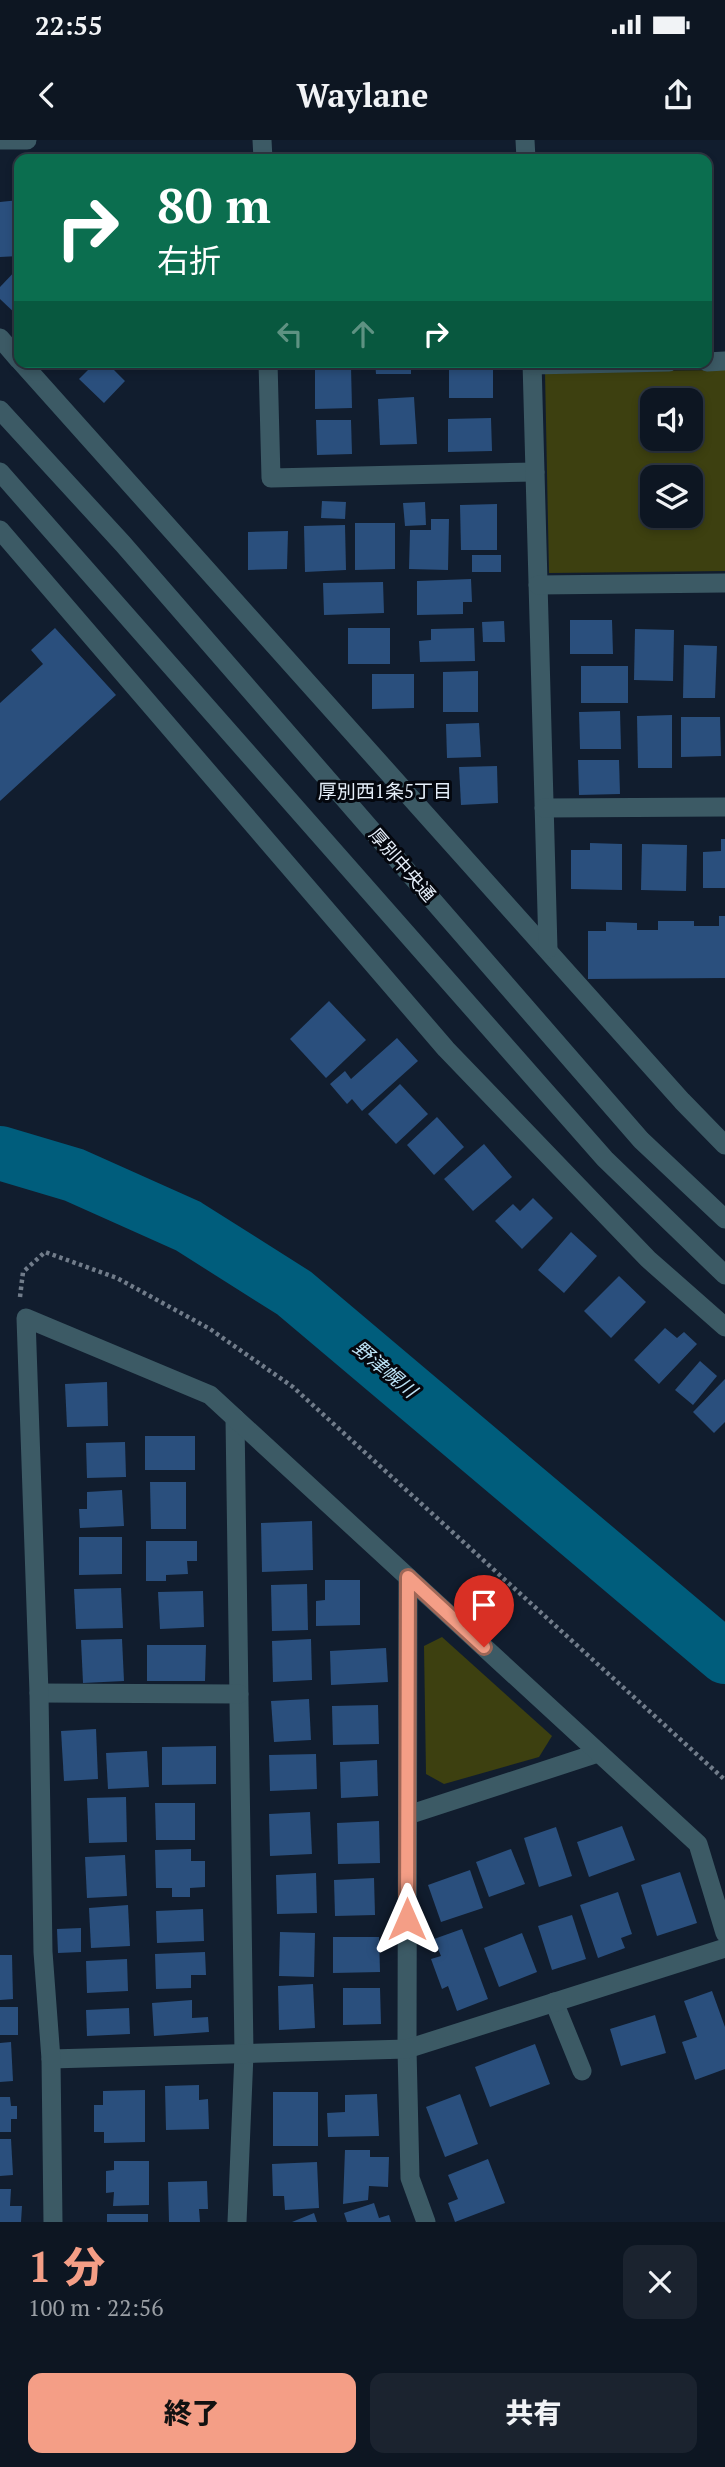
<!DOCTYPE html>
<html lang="ja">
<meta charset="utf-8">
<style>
body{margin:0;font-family:"PT Serif","Noto Sans JP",serif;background:#1b232f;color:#f1f3f6;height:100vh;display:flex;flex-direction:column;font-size:26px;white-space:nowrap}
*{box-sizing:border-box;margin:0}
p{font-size:23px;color:#9a9fa5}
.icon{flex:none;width:38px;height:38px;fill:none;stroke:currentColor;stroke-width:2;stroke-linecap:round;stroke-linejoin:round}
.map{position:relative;height:2082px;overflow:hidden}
.side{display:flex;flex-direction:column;background:#0d1622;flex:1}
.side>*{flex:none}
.guide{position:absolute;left:14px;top:14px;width:698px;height:214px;border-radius:14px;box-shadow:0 4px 10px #0003,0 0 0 2px #2d3540;background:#0b6e4f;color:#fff;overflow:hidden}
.fabs{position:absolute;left:640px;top:248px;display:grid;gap:14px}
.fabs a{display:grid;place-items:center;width:63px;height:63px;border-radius:14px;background:#0d1622;box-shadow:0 4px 10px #0003,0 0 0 2px #2d3540;font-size:35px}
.pin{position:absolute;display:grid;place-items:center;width:60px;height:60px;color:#fff;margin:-72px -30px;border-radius:50% 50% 50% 0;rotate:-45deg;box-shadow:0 0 7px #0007}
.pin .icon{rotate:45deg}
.me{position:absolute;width:77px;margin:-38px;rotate:0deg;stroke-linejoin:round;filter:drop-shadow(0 0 5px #0008)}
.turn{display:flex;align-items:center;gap:24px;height:147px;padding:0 28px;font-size:32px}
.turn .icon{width:91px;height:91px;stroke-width:2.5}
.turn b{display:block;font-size:49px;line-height:60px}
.lanes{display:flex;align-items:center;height:66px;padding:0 28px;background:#0003;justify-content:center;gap:35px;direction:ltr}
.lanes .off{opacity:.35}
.round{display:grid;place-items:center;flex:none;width:74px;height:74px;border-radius:14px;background:#1b232f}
.headline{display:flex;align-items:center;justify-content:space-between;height:119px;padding:0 28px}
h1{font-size:42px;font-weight:800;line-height:52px;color:#f49e86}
.primary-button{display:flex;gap:14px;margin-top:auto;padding:14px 28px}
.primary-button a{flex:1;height:80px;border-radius:14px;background:#f49e86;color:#111;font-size:28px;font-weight:800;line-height:80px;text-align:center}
.primary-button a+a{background:#1b232f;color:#f1f3f6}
.status{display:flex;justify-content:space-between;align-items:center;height:49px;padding:0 35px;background:#0d1622;direction:ltr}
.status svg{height:19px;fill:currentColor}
header{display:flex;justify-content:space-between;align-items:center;height:91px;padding:0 28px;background:#0d1622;font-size:32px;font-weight:800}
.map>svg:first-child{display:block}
</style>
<div class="status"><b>22:55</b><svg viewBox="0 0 49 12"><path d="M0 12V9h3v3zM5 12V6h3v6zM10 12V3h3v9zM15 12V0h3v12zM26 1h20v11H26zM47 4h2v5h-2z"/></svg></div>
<header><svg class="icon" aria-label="back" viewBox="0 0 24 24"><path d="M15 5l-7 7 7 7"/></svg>Waylane<svg class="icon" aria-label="share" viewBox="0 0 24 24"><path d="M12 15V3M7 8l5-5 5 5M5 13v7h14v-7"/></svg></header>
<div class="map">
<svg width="725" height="2082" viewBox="0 0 725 2082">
<rect width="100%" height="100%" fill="#111d2e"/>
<!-- green -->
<g fill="#3d4010" fill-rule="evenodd">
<path d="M 725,230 L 725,431 L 549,433 L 545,232 ZM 653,261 L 691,261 L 691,299 L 653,299 ZM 653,338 L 691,338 L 691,376 L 653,376 Z"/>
<polygon points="442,1497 552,1596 539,1617 444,1644 426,1634 424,1506"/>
</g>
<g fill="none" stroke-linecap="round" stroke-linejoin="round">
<!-- river -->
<polyline stroke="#005d7c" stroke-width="54" points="0,1013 74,1035 188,1086 294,1153 725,1517"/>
</g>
<!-- building -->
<g fill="#2a4f7d">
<polygon points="19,60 19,116 0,117 0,62"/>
<polygon points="19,127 19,177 0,159 0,147"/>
<polygon points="707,146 710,146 711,181 707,181"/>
<polygon points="96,222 122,222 114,230 125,241 104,263 79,239"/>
<polygon points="375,222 411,222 411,234 376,234"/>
<polygon points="351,227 352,268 315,269 315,228"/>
<polygon points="493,229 493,258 449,258 449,230"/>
<polygon points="414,257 417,304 380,305 378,259"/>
<polygon points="491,278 492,311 448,312 448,279"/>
<polygon points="316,280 351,280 352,314 317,315"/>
<polygon points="322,361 346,362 345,379 321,378"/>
<polygon points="425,362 426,385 405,386 403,363"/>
<polygon points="497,364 497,410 461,410 460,365"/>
<polygon points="431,379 449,379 448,430 409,429 410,390 431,390"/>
<polygon points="355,383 395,383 395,429 355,430"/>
<polygon points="345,385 346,430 305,432 304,386"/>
<polygon points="288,391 287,429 248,430 248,392"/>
<rect x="472" y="415" width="29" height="17"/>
<polygon points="471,439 472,462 463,462 463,474 417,475 417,441"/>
<polygon points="383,442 384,473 324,475 323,443"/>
<polygon points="570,480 612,480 613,514 570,514"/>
<polygon points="504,481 505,502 483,502 482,482"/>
<polygon points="55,488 116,555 0,661 0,563 43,524 31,510"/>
<rect x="348" y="488" width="42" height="36"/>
<polygon points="474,488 475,521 420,522 419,501 431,500 431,489"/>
<polygon points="635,489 674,490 673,541 634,540"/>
<polygon points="684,505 717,506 715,558 683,558"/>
<rect x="581" y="526" width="47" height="37"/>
<polygon points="478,531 478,572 443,572 443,532"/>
<polygon points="372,534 414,534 414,568 372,569"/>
<polygon points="620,571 621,609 580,609 579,572"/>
<polygon points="672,575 672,628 638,628 637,576"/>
<polygon points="681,577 720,577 721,616 681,617"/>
<polygon points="479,583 481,617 447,618 446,584"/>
<polygon points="578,620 619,620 620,654 579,655"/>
<polygon points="497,626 498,663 461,665 459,627"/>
<polygon points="721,699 725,699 725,748 703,748 703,712 721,711"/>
<polygon points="590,703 622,704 622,750 571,749 571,710 590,710"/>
<polygon points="642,704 687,705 686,751 641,750"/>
<polygon points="719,776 725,776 725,838 588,839 588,791 606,791 606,782 637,783 637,790 658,790 658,781 694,781 694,786 719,786"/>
<polygon points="329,861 366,900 326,938 290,899"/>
<polygon points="397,898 418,921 362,971 352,959 347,964 330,944 345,931 351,939"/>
<polygon points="400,944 428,974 396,1004 368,974"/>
<polygon points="437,977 464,1007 434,1035 407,1005"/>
<polygon points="484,1004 512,1037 473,1071 444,1039"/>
<polygon points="533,1058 553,1078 522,1109 495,1081 513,1064 520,1071"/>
<polygon points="571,1092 597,1116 564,1153 538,1130"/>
<polygon points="619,1136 646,1162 611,1198 584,1171"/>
<polygon points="665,1188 677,1198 684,1192 697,1204 659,1244 634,1220"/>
<polygon points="700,1221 717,1236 693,1265 675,1250"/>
<polygon points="725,1239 725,1282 714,1293 693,1272"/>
<polygon points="107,1242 108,1286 67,1287 65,1244"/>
<rect x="145" y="1296" width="50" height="34"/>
<polygon points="125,1302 126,1337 87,1338 86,1303"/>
<polygon points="150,1342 186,1342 186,1389 151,1389"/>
<polygon points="122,1350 124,1386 80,1388 79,1369 87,1369 87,1352"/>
<polygon points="312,1381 313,1430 262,1432 261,1383"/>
<polygon points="79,1397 122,1397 122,1434 79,1435"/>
<polygon points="146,1401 197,1401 197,1421 187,1421 188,1434 166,1435 166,1441 146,1441"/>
<polygon points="325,1440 360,1440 360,1485 316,1486 316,1461 325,1460"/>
<polygon points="307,1444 308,1490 272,1491 271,1445"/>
<polygon points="121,1448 123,1488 76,1489 74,1449"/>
<polygon points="203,1451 204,1487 160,1489 158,1452"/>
<polygon points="122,1499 124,1541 83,1543 81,1500"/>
<polygon points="311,1499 312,1540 273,1542 272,1501"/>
<polygon points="147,1505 206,1505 205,1541 147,1541"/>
<polygon points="386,1508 388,1542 331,1545 330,1511"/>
<polygon points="309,1559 311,1600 274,1602 271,1561"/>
<polygon points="378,1565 379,1604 333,1605 332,1566"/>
<polygon points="96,1589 98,1639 64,1641 61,1591"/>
<polygon points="216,1606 216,1644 162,1645 162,1607"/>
<polygon points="147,1611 149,1647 108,1649 106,1613"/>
<polygon points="316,1614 317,1649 270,1651 269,1615"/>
<polygon points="377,1620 378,1656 341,1658 340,1622"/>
<polygon points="126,1657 127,1702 89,1703 87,1658"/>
<polygon points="155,1663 195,1663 195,1700 156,1700"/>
<polygon points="310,1672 312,1714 270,1716 269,1674"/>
<polygon points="379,1681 380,1723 338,1724 337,1683"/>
<polygon points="622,1686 635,1720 589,1737 577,1702"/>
<polygon points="556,1687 572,1736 539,1747 524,1698"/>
<polygon points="191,1709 191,1721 205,1721 205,1747 190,1748 190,1757 172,1757 172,1748 156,1748 155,1710"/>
<polygon points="511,1709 525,1744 489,1757 476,1722"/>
<polygon points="125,1715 127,1756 87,1758 85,1717"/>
<polygon points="470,1730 483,1768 441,1782 428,1745"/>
<polygon points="680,1732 697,1783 657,1796 641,1745"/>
<polygon points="316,1733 317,1773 277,1774 276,1735"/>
<polygon points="374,1738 375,1775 335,1776 334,1740"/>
<polygon points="618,1752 632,1794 621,1798 625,1808 598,1818 580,1765"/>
<polygon points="128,1765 130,1806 91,1808 89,1768"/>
<polygon points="203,1769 204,1801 157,1803 156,1771"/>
<polygon points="572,1775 586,1819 552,1830 538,1786"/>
<polygon points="81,1788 81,1812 58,1813 57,1789"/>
<polygon points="462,1789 488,1859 457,1871 448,1846 442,1849 431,1819 441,1816 434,1799"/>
<polygon points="280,1792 315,1793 314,1837 279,1836"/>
<polygon points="522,1793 537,1832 499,1847 484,1808"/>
<polygon points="333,1797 379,1797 380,1832 333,1833"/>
<polygon points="205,1812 206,1835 191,1835 191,1848 156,1849 155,1814"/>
<polygon points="0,1815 12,1815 13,1859 0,1860"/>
<polygon points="127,1819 128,1851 87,1853 86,1821"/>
<polygon points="313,1844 315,1888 279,1890 278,1846"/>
<polygon points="343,1848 380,1848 381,1884 343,1885"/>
<polygon points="712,1851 725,1887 725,1929 695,1940 682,1902 697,1897 684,1861"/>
<polygon points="192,1860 192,1878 208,1877 209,1892 154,1896 152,1863"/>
<rect x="0" y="1867" width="18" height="28"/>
<polygon points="129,1868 130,1894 87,1896 86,1870"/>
<polygon points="655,1875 666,1913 621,1926 610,1889"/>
<polygon points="11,1902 13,1941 0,1942 0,1903"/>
<polygon points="535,1904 550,1944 490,1967 475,1927"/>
<polygon points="199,1945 199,1960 208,1959 209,1989 166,1990 165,1946"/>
<polygon points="145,1950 145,2002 104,2003 104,1992 94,1992 94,1965 103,1965 103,1951"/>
<rect x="273" y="1952" width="45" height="54"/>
<polygon points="377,1954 379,1996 328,1997 327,1973 345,1972 345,1955"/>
<polygon points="460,1954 478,2004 445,2017 426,1967"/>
<polygon points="0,1957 10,1957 11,1966 17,1966 17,1979 11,1979 11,1992 0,1992"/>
<polygon points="0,1999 11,1999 13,2035 0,2036"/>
<polygon points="345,2010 370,2010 370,2017 389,2017 388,2047 369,2046 368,2060 343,2064"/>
<polygon points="488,2019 505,2063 455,2082 448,2063 458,2059 448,2035"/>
<polygon points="114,2021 149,2021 149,2065 113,2066 114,2052 106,2053 106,2031 114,2030"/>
<polygon points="317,2022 319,2068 285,2070 284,2056 273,2056 272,2024"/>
<polygon points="207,2041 208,2069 199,2069 200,2082 169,2082 168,2042"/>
<polygon points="0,2049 11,2049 10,2066 22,2066 21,2082 0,2082"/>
<polygon points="374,2063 379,2078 389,2075 391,2082 347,2082 344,2073"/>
<polygon points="314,2073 317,2082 292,2082"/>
<rect x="107" y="2074" width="41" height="8"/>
</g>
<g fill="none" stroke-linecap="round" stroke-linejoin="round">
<!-- path -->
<polyline stroke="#717c8a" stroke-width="4.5" stroke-dasharray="3.5 3.5" stroke-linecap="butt" points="20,1157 23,1132 45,1112 117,1138 210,1189 293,1247 725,1640"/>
<!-- minor -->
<g stroke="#3c5a65" stroke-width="19">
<polyline points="0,0 27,0"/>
<polyline points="262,0 263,19"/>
<polyline points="525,0 526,19"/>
<polyline points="0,198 19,220"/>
<polyline points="21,222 682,961 725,1005"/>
<polyline points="268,222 271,338 535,332"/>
<polyline points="532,222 548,809"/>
<polyline points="707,222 725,221"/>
<polyline points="532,225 669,222"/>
<polyline points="0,390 446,909 648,1119 725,1187"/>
<polyline points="538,445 725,443"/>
<polyline points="544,668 725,667"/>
<polyline points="235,1278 244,1914 237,2082"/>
<polyline points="408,1437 407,1909 410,2038 426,2082"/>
<polyline points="39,1553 239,1554"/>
<polyline points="408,1675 598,1613"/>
<polyline points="554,1862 582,1931"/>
<polyline points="51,1919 407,1909 725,1808"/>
<polyline points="53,2082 51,1919 43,1812 39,1553 26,1178 210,1255 698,1704 725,1793"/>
</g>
<!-- tertiary -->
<g stroke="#3c5a65" stroke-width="19">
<polyline points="0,270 123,404 641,1000 725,1079"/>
<polyline points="0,332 605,1019 725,1135"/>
</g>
</g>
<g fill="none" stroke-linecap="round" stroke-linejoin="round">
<defs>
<polyline id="route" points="407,1779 408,1437 484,1507"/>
</defs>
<!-- route casing -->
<use href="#route" stroke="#9f6757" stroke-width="18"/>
<!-- route -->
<use href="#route" stroke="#f49e86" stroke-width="12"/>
</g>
<g text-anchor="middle" stroke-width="6" stroke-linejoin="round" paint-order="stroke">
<!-- street labels -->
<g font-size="18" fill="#e5eef9" stroke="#04070e">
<text transform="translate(402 725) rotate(49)" y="6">厚別中央通</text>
</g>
<!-- neighbourhood labels -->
<g font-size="19" fill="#e5eef9" stroke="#04070e">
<text x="385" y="658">厚別西1条5丁目</text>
</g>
<!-- water labels -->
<g font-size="19" font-style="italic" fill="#bde3f6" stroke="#04070e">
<text transform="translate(385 1229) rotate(40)" y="7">野津幌川</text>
</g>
</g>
</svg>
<div class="fabs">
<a><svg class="icon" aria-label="sound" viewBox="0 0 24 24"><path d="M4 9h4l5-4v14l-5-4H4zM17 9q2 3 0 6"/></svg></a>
<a><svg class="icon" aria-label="layers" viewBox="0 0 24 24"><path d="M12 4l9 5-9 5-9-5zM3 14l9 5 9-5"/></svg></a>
</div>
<div class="pin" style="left:484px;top:1507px;background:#d93025"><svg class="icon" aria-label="arrive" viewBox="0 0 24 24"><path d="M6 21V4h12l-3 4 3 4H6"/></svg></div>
<svg class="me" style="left:407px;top:1779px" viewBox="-20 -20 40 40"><path d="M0-17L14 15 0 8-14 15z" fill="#f49e86" stroke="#fff" stroke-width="4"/></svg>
<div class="guide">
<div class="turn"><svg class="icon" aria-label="right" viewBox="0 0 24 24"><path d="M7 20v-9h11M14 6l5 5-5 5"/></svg><div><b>80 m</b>右折</div></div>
<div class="lanes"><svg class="icon off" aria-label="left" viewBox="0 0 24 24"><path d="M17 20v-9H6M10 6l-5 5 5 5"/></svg><svg class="icon off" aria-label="ahead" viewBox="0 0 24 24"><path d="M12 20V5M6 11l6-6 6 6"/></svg><svg class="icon" aria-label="right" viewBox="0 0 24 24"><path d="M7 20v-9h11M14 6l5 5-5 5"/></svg></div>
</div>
</div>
<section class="side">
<div class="headline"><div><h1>1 分</h1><p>100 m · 22:56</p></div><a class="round"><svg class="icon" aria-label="close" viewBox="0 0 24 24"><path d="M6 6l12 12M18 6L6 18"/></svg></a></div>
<div class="primary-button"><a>終了</a><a>共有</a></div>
</section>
